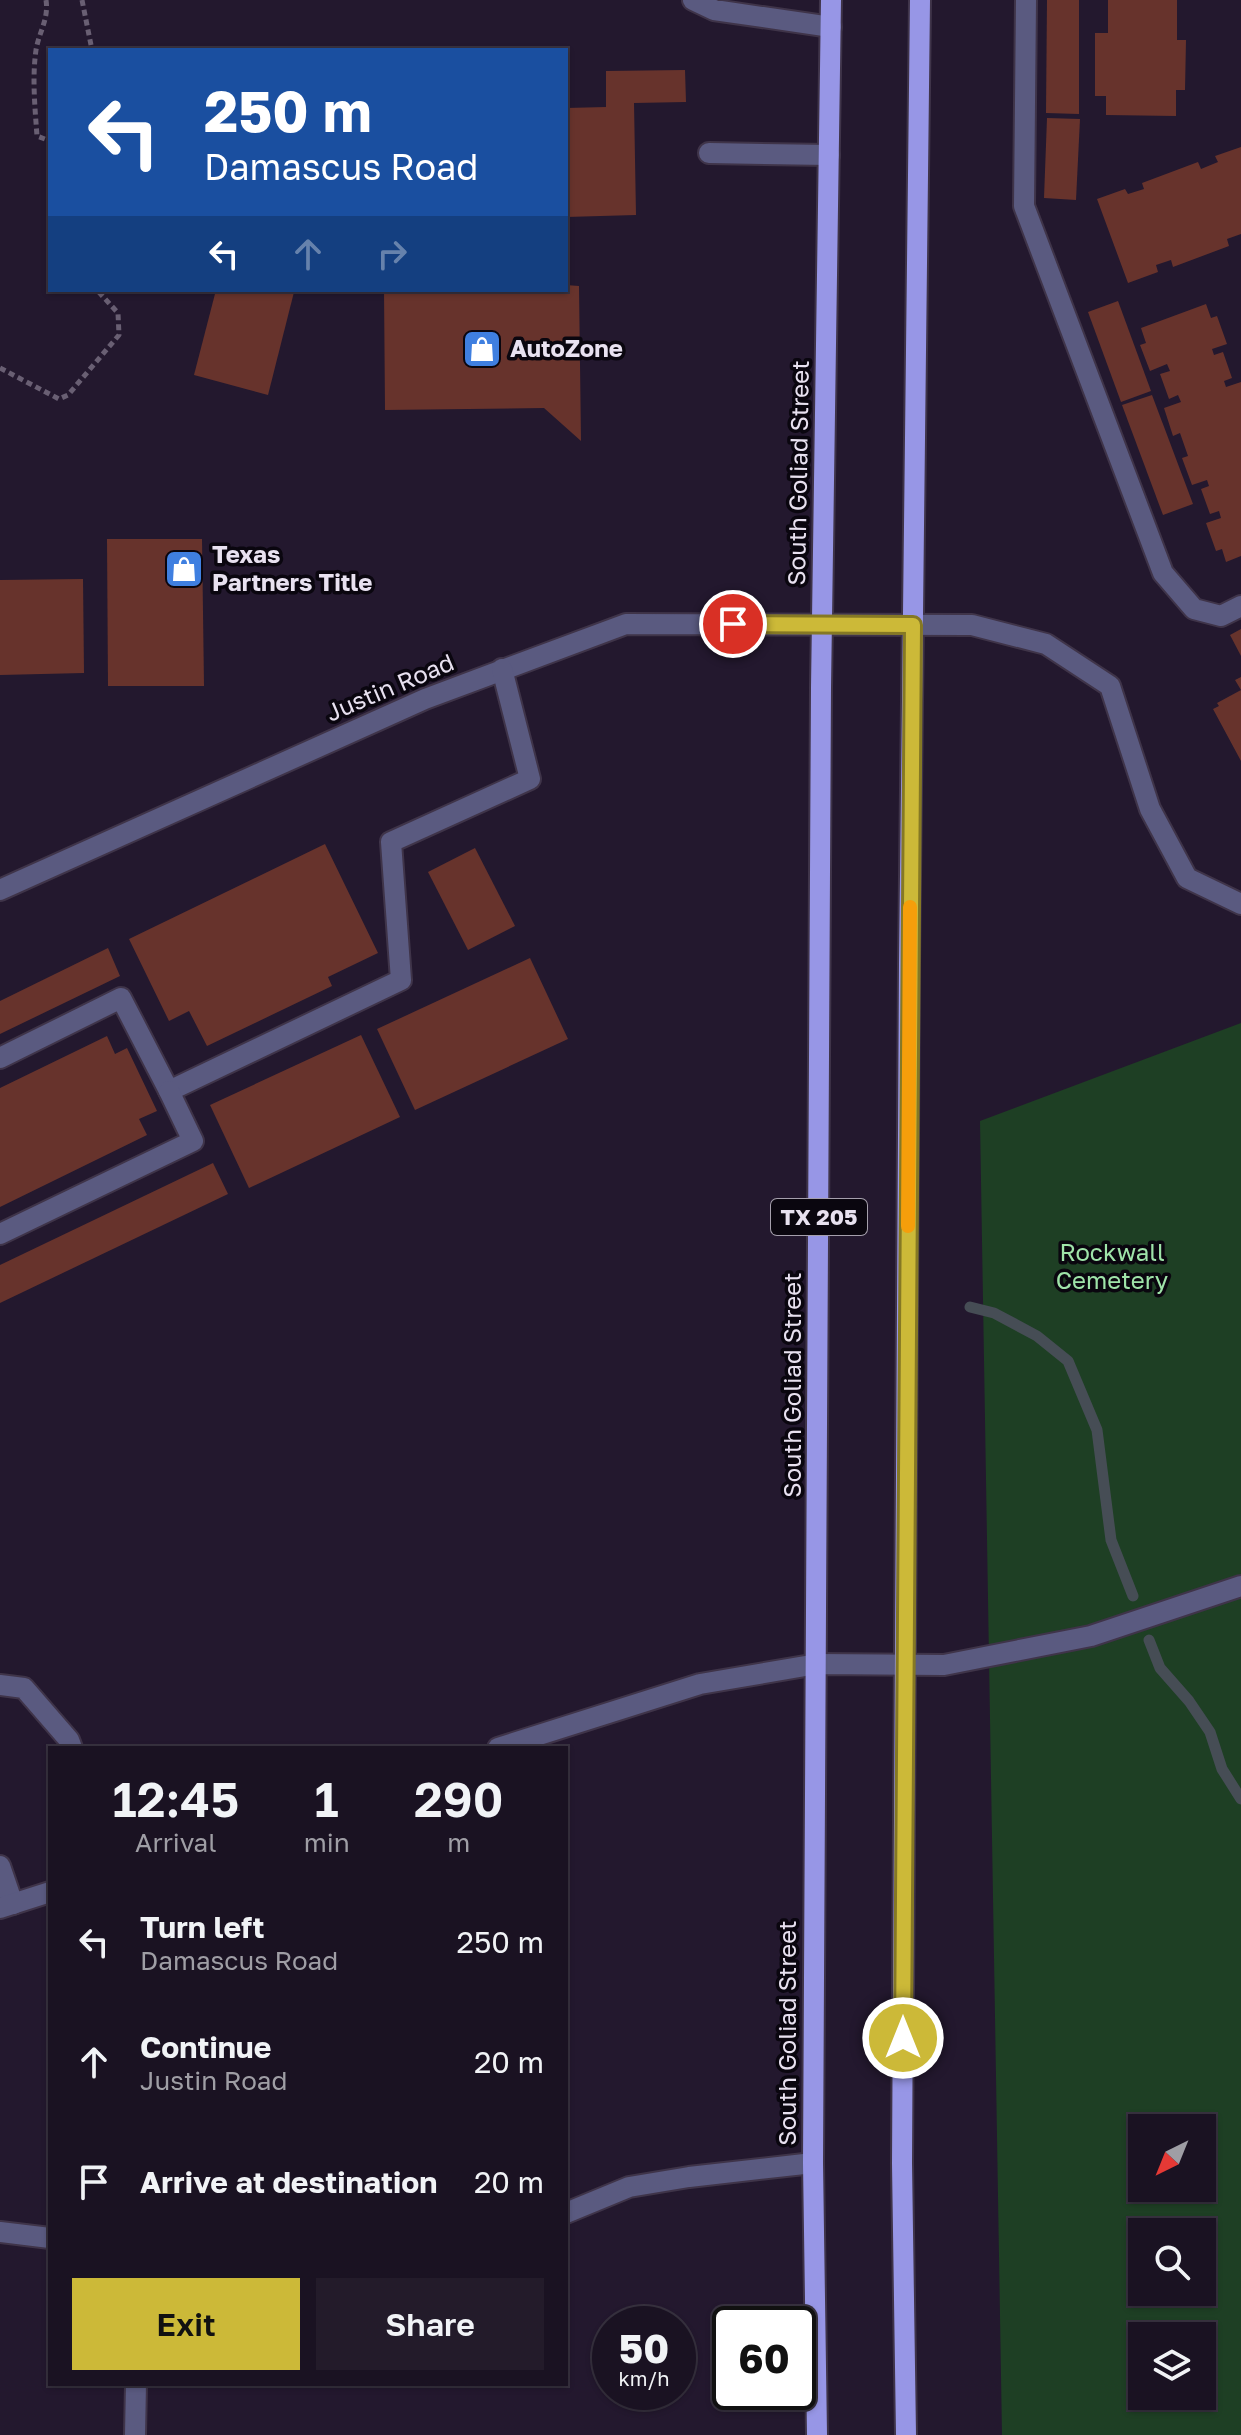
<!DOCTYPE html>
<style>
body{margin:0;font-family:"Golos Text",sans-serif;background:#231b2a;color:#f1f3f6;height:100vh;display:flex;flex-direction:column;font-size:30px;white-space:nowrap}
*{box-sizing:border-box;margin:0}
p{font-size:26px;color:#9f9ea5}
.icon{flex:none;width:44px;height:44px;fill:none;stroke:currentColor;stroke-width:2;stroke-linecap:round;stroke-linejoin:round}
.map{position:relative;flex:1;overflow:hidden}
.drawer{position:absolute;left:48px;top:1746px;width:520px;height:640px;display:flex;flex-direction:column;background:#1a1222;border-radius:0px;box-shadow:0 2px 6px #0004,0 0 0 2px #383240}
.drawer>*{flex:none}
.guide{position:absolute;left:48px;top:48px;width:520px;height:244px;border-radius:0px;box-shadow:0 2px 6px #0004,0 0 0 2px #383240;background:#1a4fa0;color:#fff;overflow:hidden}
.needle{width:52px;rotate:223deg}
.tools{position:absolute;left:1128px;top:2114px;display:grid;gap:16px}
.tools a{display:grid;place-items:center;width:88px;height:88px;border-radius:0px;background:#1a1222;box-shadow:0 2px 6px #0004,0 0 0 2px #383240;font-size:40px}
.speed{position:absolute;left:592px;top:2306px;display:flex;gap:16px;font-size:40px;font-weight:700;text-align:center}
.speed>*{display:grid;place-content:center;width:104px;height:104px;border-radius:50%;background:#1a1222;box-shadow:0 2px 6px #0004,0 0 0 2px #383240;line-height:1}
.speed small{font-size:20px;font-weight:400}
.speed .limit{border:4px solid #111;border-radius:12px;background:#fff;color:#111}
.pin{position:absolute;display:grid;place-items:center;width:68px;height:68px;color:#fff;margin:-34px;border:4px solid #fff;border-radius:50%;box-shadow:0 2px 8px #0007}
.me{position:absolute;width:88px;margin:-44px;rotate:0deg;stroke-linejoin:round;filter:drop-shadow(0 0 6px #0008)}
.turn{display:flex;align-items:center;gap:28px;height:168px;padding:0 24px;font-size:36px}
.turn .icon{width:104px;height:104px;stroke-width:2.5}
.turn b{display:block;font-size:56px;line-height:68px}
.lanes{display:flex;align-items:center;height:76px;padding:0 24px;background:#0003;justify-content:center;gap:40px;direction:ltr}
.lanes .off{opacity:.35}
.eta{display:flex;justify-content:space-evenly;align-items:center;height:136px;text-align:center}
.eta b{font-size:48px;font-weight:600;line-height:56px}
.cta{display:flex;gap:16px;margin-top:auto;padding:16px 24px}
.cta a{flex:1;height:92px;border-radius:0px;background:#ccb938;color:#111;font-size:32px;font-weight:600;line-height:92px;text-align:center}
.cta a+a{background:#231b2a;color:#f1f3f6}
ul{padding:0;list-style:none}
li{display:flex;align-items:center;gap:24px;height:120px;padding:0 24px}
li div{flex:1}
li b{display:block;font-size:30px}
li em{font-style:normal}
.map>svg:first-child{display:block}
</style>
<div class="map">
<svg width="1241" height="2435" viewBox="0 0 1241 2435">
<rect width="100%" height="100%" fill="#23182e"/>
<!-- green -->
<path fill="#1e3f24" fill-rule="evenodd" d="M 1241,1023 L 1241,2435 L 1002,2435 L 980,1121 ZM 1142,2128 L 1202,2128 L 1202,2188 L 1142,2188 ZM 1142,2232 L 1202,2232 L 1202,2292 L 1142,2292 ZM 1142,2336 L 1202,2336 L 1202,2396 L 1142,2396 Z"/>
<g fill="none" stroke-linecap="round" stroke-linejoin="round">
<!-- stream -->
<g stroke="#464d55" stroke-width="11">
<polyline points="970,1307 994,1313 1037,1336 1068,1361 1097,1430 1111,1540 1133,1596"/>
<polyline points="1149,1640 1160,1668 1189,1701 1210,1732 1222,1769 1241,1799"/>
</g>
</g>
<!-- building -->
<g fill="#67332c">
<polygon points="1047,0 1079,0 1079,114 1046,113"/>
<polygon points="1108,0 1177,0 1177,40 1186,40 1185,90 1176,90 1176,116 1106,115 1106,96 1095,96 1095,33 1108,33"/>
<polygon points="685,70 686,102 634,103 636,215 566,217 566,108 606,107 606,71"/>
<polygon points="1047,118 1080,119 1076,200 1044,198"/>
<polygon points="1241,147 1241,234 1227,239 1229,246 1173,267 1171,260 1156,265 1158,272 1128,283 1097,199 1125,189 1128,194 1144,189 1142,183 1198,162 1201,169 1218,162 1215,156"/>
<polygon points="566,285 579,286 581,441 544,408 385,410 384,290 566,290"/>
<polygon points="216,290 294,292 268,395 194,375"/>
<polygon points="1118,301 1151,391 1121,402 1088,312"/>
<polygon points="1206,304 1211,318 1217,316 1227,344 1212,349 1214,355 1223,352 1232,378 1224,381 1226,387 1241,382 1241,556 1226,562 1222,549 1216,551 1206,523 1221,518 1219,511 1210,514 1201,489 1209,486 1207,480 1192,485 1182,458 1188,456 1180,433 1173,436 1164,408 1181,402 1178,395 1169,399 1160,374 1170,371 1167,364 1150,371 1140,345 1146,343 1141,328"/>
<polygon points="1152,395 1193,504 1163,515 1122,405"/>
<polygon points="107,539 202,539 204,686 108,686"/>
<polygon points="83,579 84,673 0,675 0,580"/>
<polygon points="1241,629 1241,656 1230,635"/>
<polygon points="1241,677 1241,761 1213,709 1219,706 1217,703 1241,690 1235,680"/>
<polygon points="325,844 378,953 328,977 332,986 207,1046 189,1011 169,1021 129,939"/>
<polygon points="475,848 515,926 468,950 428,872"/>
<polygon points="108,948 120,976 0,1034 0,1001"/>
<polygon points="530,958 568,1039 415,1110 377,1029"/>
<polygon points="361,1035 400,1117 249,1188 210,1105"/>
<polygon points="107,1036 115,1054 127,1048 157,1111 139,1119 147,1135 0,1207 0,1088"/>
<polygon points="213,1163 228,1194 0,1303 0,1265"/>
</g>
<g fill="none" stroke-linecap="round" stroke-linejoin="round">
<defs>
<g id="minor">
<polyline points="693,0 714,10 831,27"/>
<polyline points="1026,0 1024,206 1163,573 1194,609 1221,616 1241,606"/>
<polyline points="709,153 829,155"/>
<polyline points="0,890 425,699 626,624 972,625 1046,644 1110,686 1150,809 1187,878 1241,904"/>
<polyline points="0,1058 121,998 169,1091 401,980 391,842 530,779 502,669"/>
<polyline points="0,1234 193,1141 169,1091"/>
<polyline points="0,1685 24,1688 69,1740 72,1748"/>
<polyline points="498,1748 700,1684 817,1664 944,1665 1091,1636 1241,1586"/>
<polyline points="0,1866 13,1904"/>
<polyline points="0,1908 50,1892"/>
<polyline points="566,2213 629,2187 689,2177 813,2163"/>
<polyline points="0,2232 50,2238"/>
<polyline points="135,2435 136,2384"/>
</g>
<g id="major">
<polyline points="817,2435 813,2163 821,688 831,0"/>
<polyline points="906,2435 902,2163 909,964 920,0"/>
</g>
</defs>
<!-- minor casing -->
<use href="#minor" stroke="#3f3449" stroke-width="24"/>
<!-- major casing -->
<use href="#major" stroke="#3f3449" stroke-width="24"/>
<!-- path -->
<g stroke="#695f73" stroke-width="5" stroke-dasharray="6 4" stroke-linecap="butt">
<path d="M 46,0 C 49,19 39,32 36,50 C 32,78 35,108 37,136 L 50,141"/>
<polyline points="82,0 92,50"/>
<polyline points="0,368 59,399 68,395 119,335 118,313 97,290"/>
</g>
<!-- minor -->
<use href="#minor" stroke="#5a5a80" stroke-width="20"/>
<!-- major -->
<use href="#major" stroke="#9796e6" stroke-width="20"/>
</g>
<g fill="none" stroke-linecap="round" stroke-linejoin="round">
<defs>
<polyline id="route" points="733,624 913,625 903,2038"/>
</defs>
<!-- route casing -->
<use href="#route" stroke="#857824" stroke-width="20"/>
<!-- route -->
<use href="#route" stroke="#ccb938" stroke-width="14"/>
<!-- slow -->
<polyline stroke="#f59e0b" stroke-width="14" points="908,1226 910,907"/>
</g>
<!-- icons -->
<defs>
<symbol id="shop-square" viewBox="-11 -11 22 22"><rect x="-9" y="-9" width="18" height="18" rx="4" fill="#3f7fe0" stroke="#0a060f"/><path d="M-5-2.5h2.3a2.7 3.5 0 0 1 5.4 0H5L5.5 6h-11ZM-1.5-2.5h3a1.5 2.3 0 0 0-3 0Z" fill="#fff"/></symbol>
</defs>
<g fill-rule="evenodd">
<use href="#shop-square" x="460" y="327" width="44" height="44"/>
<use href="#shop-square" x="162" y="547" width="44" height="44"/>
</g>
<g text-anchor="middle" stroke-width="7" stroke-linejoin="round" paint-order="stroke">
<!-- shield labels -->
<rect fill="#0a060f" stroke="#a59fac" stroke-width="2" x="771" y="1199" width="96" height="36" rx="6"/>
<g font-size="22" font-weight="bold" fill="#e8e1f0">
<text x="819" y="1225">TX 205</text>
</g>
<!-- poi labels -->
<g font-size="24" font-weight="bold" fill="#e8e1f0" stroke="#0a060f" text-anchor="start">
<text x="510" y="357">AutoZone</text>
<text x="212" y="563">Texas<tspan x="212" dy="28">Partners Title</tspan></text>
</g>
<!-- street labels -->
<g font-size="24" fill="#e8e1f0" stroke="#0a060f">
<text transform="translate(799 473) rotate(-89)" y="8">South Goliad Street</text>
<text transform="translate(390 688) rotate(-23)" y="8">Justin Road</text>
<text transform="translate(793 1385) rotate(-90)" y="8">South Goliad Street</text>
<text transform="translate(788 2033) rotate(-90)" y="8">South Goliad Street</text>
</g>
<!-- park labels -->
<g font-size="24" fill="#9fe4a9" stroke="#0a060f">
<text x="1112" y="1261">Rockwall<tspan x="1112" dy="28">Cemetery</tspan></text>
</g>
</g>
</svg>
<div class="tools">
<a><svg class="needle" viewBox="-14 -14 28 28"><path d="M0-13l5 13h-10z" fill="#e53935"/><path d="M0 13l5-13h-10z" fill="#9f9ea5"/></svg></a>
<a><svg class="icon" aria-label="search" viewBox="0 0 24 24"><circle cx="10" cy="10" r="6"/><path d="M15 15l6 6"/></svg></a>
<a><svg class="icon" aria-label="layers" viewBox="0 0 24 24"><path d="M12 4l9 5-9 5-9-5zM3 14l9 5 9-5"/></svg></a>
</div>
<div class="speed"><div>50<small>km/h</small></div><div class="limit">60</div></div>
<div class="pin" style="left:733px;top:624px;background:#d93025"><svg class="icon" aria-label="arrive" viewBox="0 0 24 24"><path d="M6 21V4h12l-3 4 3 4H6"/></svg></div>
<svg class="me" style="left:903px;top:2038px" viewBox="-20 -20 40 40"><circle r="17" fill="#ccb938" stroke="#fff" stroke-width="3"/><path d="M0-11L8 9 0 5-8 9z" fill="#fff"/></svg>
<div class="guide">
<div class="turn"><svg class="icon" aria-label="left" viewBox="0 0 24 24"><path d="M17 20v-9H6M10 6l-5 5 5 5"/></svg><div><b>250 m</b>Damascus Road</div></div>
<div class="lanes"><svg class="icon" aria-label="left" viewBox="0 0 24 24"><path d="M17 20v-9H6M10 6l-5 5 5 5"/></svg><svg class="icon off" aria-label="ahead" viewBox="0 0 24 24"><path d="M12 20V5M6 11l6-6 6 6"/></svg><svg class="icon off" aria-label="right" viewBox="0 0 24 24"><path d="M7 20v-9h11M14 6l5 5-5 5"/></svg></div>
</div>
<section class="drawer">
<div class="eta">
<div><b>12:45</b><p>Arrival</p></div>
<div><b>1</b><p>min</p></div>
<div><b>290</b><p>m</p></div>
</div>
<ul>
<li><svg class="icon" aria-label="left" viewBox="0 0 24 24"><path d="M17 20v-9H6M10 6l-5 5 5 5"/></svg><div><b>Turn left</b><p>Damascus Road</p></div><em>250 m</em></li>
<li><svg class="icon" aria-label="ahead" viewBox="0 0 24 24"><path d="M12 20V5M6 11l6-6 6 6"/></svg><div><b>Continue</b><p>Justin Road</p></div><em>20 m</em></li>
<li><svg class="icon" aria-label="arrive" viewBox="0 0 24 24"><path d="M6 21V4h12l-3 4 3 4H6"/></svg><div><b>Arrive at destination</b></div><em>20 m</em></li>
</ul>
<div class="cta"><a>Exit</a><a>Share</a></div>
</section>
</div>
